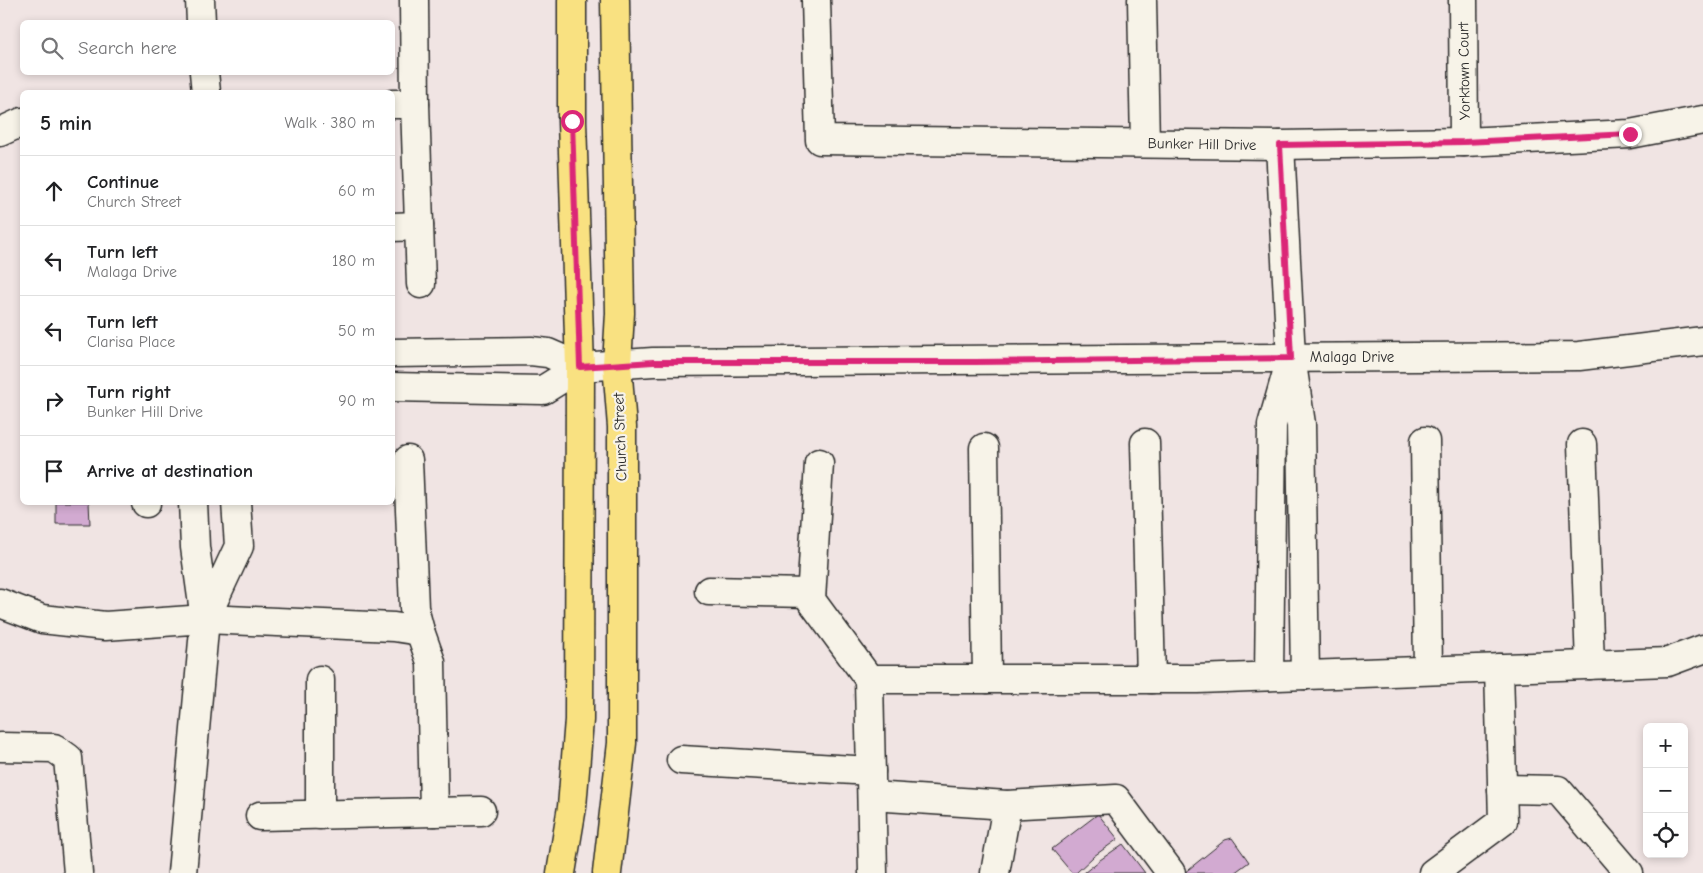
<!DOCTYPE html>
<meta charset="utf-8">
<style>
:root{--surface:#fff;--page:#f6f6f6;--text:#202124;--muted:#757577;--line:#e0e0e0}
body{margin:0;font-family:"Comic Neue",sans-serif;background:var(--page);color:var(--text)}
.controls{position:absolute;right:15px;bottom:15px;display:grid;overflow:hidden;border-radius:8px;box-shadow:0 2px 8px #0003}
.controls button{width:45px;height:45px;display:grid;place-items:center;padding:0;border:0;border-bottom:1px solid var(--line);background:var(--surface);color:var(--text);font:25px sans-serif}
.stop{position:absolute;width:15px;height:15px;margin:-11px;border:4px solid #db2777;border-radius:50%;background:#fff}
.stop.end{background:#db2777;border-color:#fff;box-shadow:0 1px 5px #0008}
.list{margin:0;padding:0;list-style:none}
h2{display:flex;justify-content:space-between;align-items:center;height:65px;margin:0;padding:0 20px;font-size:21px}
h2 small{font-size:16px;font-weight:400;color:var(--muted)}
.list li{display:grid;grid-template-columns:32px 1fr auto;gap:15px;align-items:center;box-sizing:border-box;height:70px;padding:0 20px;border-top:1px solid var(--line)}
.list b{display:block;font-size:19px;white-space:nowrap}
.list p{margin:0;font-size:16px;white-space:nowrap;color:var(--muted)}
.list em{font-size:16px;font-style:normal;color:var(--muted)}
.icon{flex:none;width:28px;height:28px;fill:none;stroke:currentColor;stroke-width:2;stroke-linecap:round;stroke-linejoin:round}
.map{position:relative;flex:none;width:1703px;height:873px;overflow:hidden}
.search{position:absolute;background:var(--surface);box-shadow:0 2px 8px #0003;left:20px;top:20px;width:375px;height:55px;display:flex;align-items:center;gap:12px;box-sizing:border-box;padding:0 18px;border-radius:8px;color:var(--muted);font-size:19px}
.panel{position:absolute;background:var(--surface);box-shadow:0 2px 8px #0003;left:20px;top:90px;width:375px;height:415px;border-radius:8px}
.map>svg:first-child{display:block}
</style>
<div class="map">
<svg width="1703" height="873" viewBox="0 0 1703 873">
<rect width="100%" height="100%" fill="#f0e4e3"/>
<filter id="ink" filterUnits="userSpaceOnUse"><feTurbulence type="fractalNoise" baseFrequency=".02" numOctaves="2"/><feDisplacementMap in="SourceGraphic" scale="10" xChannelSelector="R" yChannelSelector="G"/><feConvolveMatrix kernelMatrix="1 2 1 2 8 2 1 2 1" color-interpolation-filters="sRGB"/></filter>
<g filter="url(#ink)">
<g fill="#d2aad1" stroke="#2b2b2b">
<path d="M56,502h33l1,22h-34z"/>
<path d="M1098,814l20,25 -24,17 -18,17h-4l-20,-24z"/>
<path d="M1232,838l17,24 -15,11h-50l41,-33z"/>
<path d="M1123,844l22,29h-61l16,-13z"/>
</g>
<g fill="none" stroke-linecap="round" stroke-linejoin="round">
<g stroke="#2b2b2b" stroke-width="31">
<g id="minor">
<path d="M200,0l1,22"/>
<path d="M816,0l4,140 460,5 184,-3 166,-8 73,-14"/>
<path d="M1142,0l3,143"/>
<path d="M1463,0l1,142"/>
<path d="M204,72l2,20"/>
<path d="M392,104h23l-1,-104"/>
<path d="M415,104l6,180"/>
<path d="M0,132l22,-10"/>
<path d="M1280,145l11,212 10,67 4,251"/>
<path d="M392,227l27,-1"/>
<path d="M392,353l139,-2 17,2 32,14 73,-5 926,-6 124,-15"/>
<path d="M392,387l151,3 37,-23"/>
<path d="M1425,441l3,229"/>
<path d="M1145,443l6,236"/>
<path d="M1582,444l8,221"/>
<path d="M984,448l3,231"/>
<path d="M819,463l-8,137 58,79h329l470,-17 35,-13"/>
<path d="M193,502l2,45 10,72"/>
<path d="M146,503v-1"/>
<path d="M709,591l102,2"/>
<path d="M0,603l42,16 63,7 100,-7 -23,254"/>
<path d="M205,619l189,8 26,4 -6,-23 -6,-148"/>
<path d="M205,619l34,-73 -3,-44"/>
<path d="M1269,676l3,-251 16,-56"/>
<path d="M869,679l4,194"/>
<path d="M0,747l54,1 14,10 10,115"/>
<path d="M681,760l190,11"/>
<path d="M1502,789l56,1 71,83"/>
<path d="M872,796l135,9 109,-6 55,74"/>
<path d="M434,812l47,-1"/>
<path d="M320,815v-135"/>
<path d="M260,816l174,-4 -3,-150 -11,-31"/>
<path d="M995,873l12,-68"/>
<path d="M1433,873l70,-52 -4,-153"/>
</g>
</g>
<g stroke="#2b2b2b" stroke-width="31">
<g id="major">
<path d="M561,873l11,-66 7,-87 1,-353 -8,-246v-121"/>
<path d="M607,873l15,-130v-316l-5,-63 3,-51 -5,-313"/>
</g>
</g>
<use href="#minor" stroke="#f7f3e8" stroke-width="28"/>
<use href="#major" stroke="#f9e181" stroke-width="28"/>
</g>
</g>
<g fill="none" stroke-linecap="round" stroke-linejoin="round" filter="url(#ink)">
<path stroke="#db2777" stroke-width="6" d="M572,121l8,246 73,-5h322l316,-4 -11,-213 184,-3 166,-8"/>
</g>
<g text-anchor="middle" stroke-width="4.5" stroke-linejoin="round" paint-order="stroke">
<g font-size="15" fill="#2b2b2b" stroke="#f7f3e8">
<text transform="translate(1464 71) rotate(-91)" y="5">Yorktown Court</text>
<text transform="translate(1202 144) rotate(1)" y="5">Bunker Hill Drive</text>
<text x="1352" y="362">Malaga Drive</text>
<text transform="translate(620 437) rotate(-92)" y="5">Church Street</text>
</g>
</g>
</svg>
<div class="controls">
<button>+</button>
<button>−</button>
<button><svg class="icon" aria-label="locate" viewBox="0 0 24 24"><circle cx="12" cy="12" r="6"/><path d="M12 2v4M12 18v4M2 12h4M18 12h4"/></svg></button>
</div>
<div class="stop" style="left:572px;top:121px"></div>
<div class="stop end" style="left:1630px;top:134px"></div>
<div class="search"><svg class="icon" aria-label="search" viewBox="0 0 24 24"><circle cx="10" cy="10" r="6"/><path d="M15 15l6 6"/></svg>Search here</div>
<section class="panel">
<h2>5 min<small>Walk · 380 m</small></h2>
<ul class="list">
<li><svg class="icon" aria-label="ahead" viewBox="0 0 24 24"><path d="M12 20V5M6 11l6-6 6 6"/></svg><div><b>Continue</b><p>Church Street</p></div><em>60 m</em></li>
<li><svg class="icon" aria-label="left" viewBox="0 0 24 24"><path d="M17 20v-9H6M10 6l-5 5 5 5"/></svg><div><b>Turn left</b><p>Malaga Drive</p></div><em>180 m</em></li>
<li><svg class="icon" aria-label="left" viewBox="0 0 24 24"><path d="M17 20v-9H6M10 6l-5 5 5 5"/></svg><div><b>Turn left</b><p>Clarisa Place</p></div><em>50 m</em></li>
<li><svg class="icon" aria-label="right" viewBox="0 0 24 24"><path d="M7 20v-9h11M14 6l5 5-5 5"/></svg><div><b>Turn right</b><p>Bunker Hill Drive</p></div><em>90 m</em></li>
<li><svg class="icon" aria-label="arrive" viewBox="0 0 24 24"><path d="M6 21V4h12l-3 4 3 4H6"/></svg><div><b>Arrive at destination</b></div></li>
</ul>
</section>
</div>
